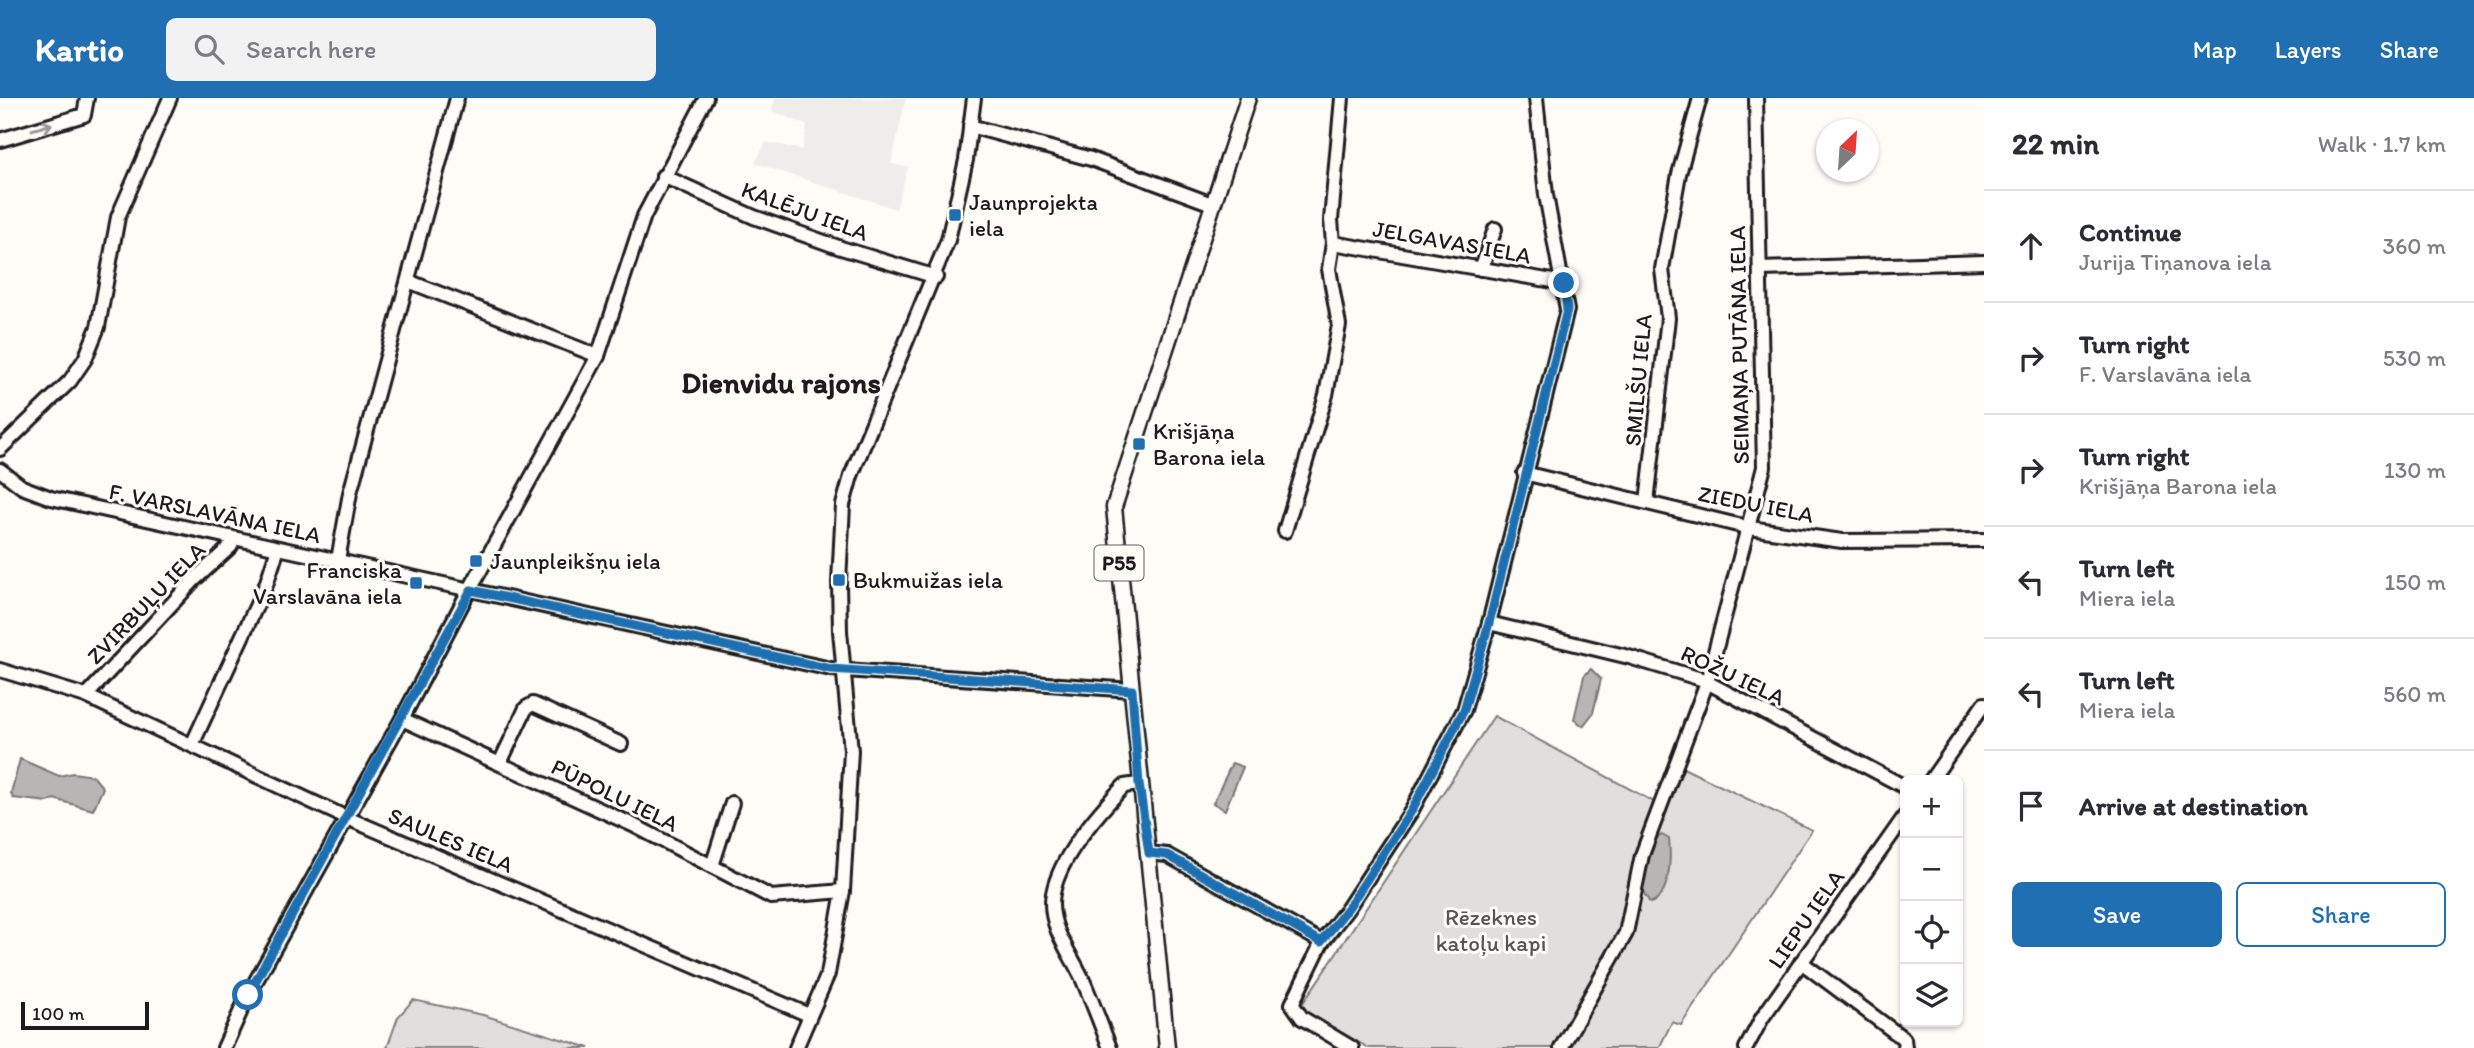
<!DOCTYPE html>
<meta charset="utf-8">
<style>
:root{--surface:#fff;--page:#f2f2f3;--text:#2b2b33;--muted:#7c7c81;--line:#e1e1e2;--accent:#1f6fb2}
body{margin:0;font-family:Itim,sans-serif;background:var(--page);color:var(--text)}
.controls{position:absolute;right:21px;bottom:21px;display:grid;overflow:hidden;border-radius:10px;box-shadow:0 2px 5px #0004}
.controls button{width:63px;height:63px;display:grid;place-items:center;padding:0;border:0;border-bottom:2px solid var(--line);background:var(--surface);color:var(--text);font:35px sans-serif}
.compass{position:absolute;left:1816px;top:21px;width:63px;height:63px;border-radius:50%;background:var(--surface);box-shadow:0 2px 5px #0004;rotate:25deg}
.scale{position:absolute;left:21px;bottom:18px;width:128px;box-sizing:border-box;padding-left:7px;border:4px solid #1c1c1c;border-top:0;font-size:19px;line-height:24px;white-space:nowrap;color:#1c1c1c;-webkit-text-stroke:5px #fdfcf7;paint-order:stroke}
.stop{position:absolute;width:21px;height:21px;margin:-16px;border:5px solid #1f6fb2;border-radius:50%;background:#fff}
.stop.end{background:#1f6fb2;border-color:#fff;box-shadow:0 2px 7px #0008}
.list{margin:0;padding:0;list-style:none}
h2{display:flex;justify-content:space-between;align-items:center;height:91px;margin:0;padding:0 28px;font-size:30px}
h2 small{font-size:23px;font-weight:400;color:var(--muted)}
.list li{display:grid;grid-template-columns:46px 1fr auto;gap:21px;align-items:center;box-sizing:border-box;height:112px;padding:0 28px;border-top:2px solid var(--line)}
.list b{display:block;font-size:26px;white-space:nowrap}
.list p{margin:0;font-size:23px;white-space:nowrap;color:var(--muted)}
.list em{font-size:23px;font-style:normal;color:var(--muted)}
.actions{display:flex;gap:14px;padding:21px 28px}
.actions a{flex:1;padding:16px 0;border:2px solid var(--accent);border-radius:10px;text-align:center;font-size:24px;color:var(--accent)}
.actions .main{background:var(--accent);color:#fff}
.icon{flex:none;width:38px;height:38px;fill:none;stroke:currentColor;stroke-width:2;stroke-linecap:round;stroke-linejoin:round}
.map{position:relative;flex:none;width:1984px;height:950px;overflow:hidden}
header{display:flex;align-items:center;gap:42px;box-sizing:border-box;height:98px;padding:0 35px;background:var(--accent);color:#fff}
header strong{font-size:33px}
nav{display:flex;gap:38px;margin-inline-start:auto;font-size:24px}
.search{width:490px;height:63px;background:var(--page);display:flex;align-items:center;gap:18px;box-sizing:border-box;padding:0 24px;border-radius:10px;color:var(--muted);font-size:26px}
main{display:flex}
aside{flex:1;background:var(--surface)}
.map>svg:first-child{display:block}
</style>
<header>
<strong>Kartio</strong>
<div class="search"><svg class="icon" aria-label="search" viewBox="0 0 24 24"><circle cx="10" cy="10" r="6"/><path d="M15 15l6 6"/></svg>Search here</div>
<nav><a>Map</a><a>Layers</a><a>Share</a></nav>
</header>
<main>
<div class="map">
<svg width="1984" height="950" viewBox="0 0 1984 950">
<rect width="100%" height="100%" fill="#fdfcf7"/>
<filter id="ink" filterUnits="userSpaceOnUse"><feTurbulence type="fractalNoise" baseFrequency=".0143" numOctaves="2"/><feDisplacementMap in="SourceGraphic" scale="14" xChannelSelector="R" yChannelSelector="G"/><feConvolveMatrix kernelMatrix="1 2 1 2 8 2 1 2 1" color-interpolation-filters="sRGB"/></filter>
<g filter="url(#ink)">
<path fill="#eeede9" d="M775,0h131l-15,66 17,3 -12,42 -141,-46 11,-21 36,8 5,-25 -35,-14z"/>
<g fill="#e0dfdb" stroke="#7e7e7c" stroke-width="2">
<path d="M1494,618l162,87 -27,110 -17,36 -57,99h-186l-70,-39z"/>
<path d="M1679,668l133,64 -131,195 -9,-3 -13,26h-93l65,-117 17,-80z"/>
<path d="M413,902l70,15 107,33h-203l11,-31z"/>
</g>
<g fill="#b7b6b2" stroke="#797876" stroke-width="2">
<path d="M1591,571l10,10 -8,34 -10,13 -9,-7 10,-43z"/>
<path d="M20,661l39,17 14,-3 20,3 10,12 -10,22 -39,-11 -6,3 -35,-4 -2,-5z"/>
<path d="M1232,665l11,4 -18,43 -12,-7z"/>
<path d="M1662,737l7,4c2,19 2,57 -19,64l-9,-15 12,-49z"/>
</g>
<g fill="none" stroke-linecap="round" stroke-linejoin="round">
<g stroke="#1c1c1c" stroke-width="18">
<g id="minor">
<path d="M1342,0l-11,122 2,23 231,40"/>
<path d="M970,28l121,33 121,45"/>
<path d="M0,42l84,-25 3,-17"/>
<path d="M663,78l91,41 87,31 95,29"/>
<path d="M1481,171l14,-40"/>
<path d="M1760,171l224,-7"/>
<path d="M408,183l190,75"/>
<path d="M0,351l70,-68 15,-22 13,-32 20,-110 52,-119"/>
<path d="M0,372l22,17 29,11 780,171 301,21"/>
<path d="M1524,375l226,55 92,13 142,-1"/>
<path d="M1647,404l21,-184 -6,-49 17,-95 21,-76"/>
<path d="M1285,433l41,-136 13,-70 -10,-56 4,-26"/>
<path d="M338,462l12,-67 107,-395"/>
<path d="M1489,525l140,34 72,22 204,108"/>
<path d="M0,572l86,26 261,122 462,197"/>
<path d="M86,598l109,-117 36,-33 3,-7"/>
<path d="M402,621l231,106 138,72 72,-6"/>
<path d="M192,647l74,-160 12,-37"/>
<path d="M500,665l26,-55 7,-4 88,40"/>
<path d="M1931,682l53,-76"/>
<path d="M1148,755l19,2 155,87 26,-34 64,-98 52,-100 25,-87 78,-313 -21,-115 -10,-97"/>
<path d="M712,768l20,-63"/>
<path d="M1322,844l-30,62 10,14 50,30"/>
<path d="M1801,864l103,77 1,9"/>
<path d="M224,950l24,-53 154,-276 62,-119 134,-244 46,-140 62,-118"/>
<path d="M796,950l32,-74 15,-83 8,-140 -11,-120 -1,-49 4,-77 8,-29 97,-236 18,-80 8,-62"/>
<path d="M1110,950c-9,-23 -18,-47 -28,-70 -11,-24 -30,-47 -30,-74 0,-39 46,-91 72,-118l15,-2"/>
<path d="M1561,950l65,-115 16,-78 65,-173 57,-215 -8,-369"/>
<path d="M1746,950l16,-30 143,-202"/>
</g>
</g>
<g stroke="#1c1c1c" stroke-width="19">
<path id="major" d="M1167,950l-53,-541 134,-409"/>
</g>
<use href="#minor" stroke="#fdfcf7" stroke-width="12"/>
<use href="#major" stroke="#fdfcf7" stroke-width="14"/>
</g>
<defs><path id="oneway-shaft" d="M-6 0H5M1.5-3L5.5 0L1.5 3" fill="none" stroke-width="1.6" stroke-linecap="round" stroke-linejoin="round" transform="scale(1.75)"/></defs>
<use stroke="#989794" href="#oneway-shaft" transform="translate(42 29) rotate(-16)"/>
</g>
<g fill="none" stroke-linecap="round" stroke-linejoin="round" filter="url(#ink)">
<path stroke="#1f6fb2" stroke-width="9" d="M248,897l223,-405 360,79 301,21 7,94 10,69 18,2 154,87 27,-34 64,-98 52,-100 25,-87 78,-313 -3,-27"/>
</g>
<g fill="#1f6fb2" stroke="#fdfcf7" stroke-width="2.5">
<rect x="948" y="110" width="14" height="14" rx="3.5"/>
<rect x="1132" y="339" width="14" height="14" rx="3.5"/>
<rect x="469" y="456" width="14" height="14" rx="3.5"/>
<rect x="832" y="475" width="14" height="14" rx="3.5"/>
<rect x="409" y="478" width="14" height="14" rx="3.5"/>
</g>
<g text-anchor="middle" stroke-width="6" stroke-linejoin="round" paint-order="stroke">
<rect fill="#fdfcf7" stroke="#605f5e" stroke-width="2" x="1094.5" y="447.5" width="49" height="35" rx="5"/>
<g font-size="21" font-weight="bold" fill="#1c1c1c">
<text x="1119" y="472">P55</text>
</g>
<g font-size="23" fill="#1c1c1c" stroke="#fdfcf7" text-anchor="start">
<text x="969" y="112">Jaunprojekta<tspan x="969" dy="26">iela</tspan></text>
<text x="1153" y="341">Krišjāņa<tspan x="1153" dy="26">Barona iela</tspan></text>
<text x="490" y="471">Jaunpleikšņu iela</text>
<text x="402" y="480" text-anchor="end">Franciska<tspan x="402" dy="26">Varslavāna iela</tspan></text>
<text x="853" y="490">Bukmuižas iela</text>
</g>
<g font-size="23" fill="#1c1c1c" stroke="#fdfcf7">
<text transform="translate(805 113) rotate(20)" y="8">KALĒJU IELA</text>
<text transform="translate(1452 144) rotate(10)" y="8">JELGAVAS IELA</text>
<text transform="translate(1739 247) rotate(-91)" y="8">SEIMAŅA PUTĀNA IELA</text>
<text transform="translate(1638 282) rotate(-85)" y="8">SMILŠU IELA</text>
<text transform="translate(1756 406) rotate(11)" y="8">ZIEDU IELA</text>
<text transform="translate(215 415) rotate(12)" y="8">F. VARSLAVĀNA IELA</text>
<text transform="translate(146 505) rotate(-46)" y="8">ZVIRBUĻU IELA</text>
<text transform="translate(1733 577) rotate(25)" y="8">ROŽU IELA</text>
<text transform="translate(615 697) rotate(26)" y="8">PŪPOLU IELA</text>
<text transform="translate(451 742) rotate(23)" y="8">SAULES IELA</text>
<text transform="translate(1806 821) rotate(-55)" y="8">LIEPU IELA</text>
</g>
<g font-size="23" fill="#575655" stroke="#fdfcf7">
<text x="1491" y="827">Rēzeknes<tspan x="1491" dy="26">katoļu kapi</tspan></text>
</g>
<g font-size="30" font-weight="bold" fill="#1c1c1c" stroke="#fdfcf7">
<text x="781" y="295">Dienvidu rajons</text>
</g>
</g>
</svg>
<div class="controls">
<button>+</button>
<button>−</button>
<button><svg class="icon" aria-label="locate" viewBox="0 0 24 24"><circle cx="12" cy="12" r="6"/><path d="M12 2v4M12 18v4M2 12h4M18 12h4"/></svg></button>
<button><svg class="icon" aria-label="layers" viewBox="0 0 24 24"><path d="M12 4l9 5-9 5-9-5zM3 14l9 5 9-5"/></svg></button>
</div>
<svg class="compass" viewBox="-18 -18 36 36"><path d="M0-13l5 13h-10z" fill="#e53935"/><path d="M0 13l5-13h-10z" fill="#7c7c81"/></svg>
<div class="scale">100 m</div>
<div class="stop" style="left:248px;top:897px"></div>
<div class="stop end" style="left:1564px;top:185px"></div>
</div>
<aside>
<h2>22 min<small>Walk · 1.7 km</small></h2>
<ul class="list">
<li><svg class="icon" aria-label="ahead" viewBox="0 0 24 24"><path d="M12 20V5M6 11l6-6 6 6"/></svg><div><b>Continue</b><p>Jurija Tiņanova iela</p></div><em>360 m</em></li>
<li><svg class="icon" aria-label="right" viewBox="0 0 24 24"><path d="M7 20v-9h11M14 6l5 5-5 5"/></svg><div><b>Turn right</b><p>F. Varslavāna iela</p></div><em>530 m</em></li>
<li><svg class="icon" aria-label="right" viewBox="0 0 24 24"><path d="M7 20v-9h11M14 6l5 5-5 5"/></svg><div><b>Turn right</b><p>Krišjāņa Barona iela</p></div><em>130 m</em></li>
<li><svg class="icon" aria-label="left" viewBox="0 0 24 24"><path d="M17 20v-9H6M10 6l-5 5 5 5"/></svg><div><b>Turn left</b><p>Miera iela</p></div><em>150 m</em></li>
<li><svg class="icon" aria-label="left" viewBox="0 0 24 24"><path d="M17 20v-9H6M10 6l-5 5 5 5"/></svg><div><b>Turn left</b><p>Miera iela</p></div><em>560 m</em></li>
<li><svg class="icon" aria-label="arrive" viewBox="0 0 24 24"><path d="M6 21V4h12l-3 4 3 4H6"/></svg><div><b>Arrive at destination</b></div></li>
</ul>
<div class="actions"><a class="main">Save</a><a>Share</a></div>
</aside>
</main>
